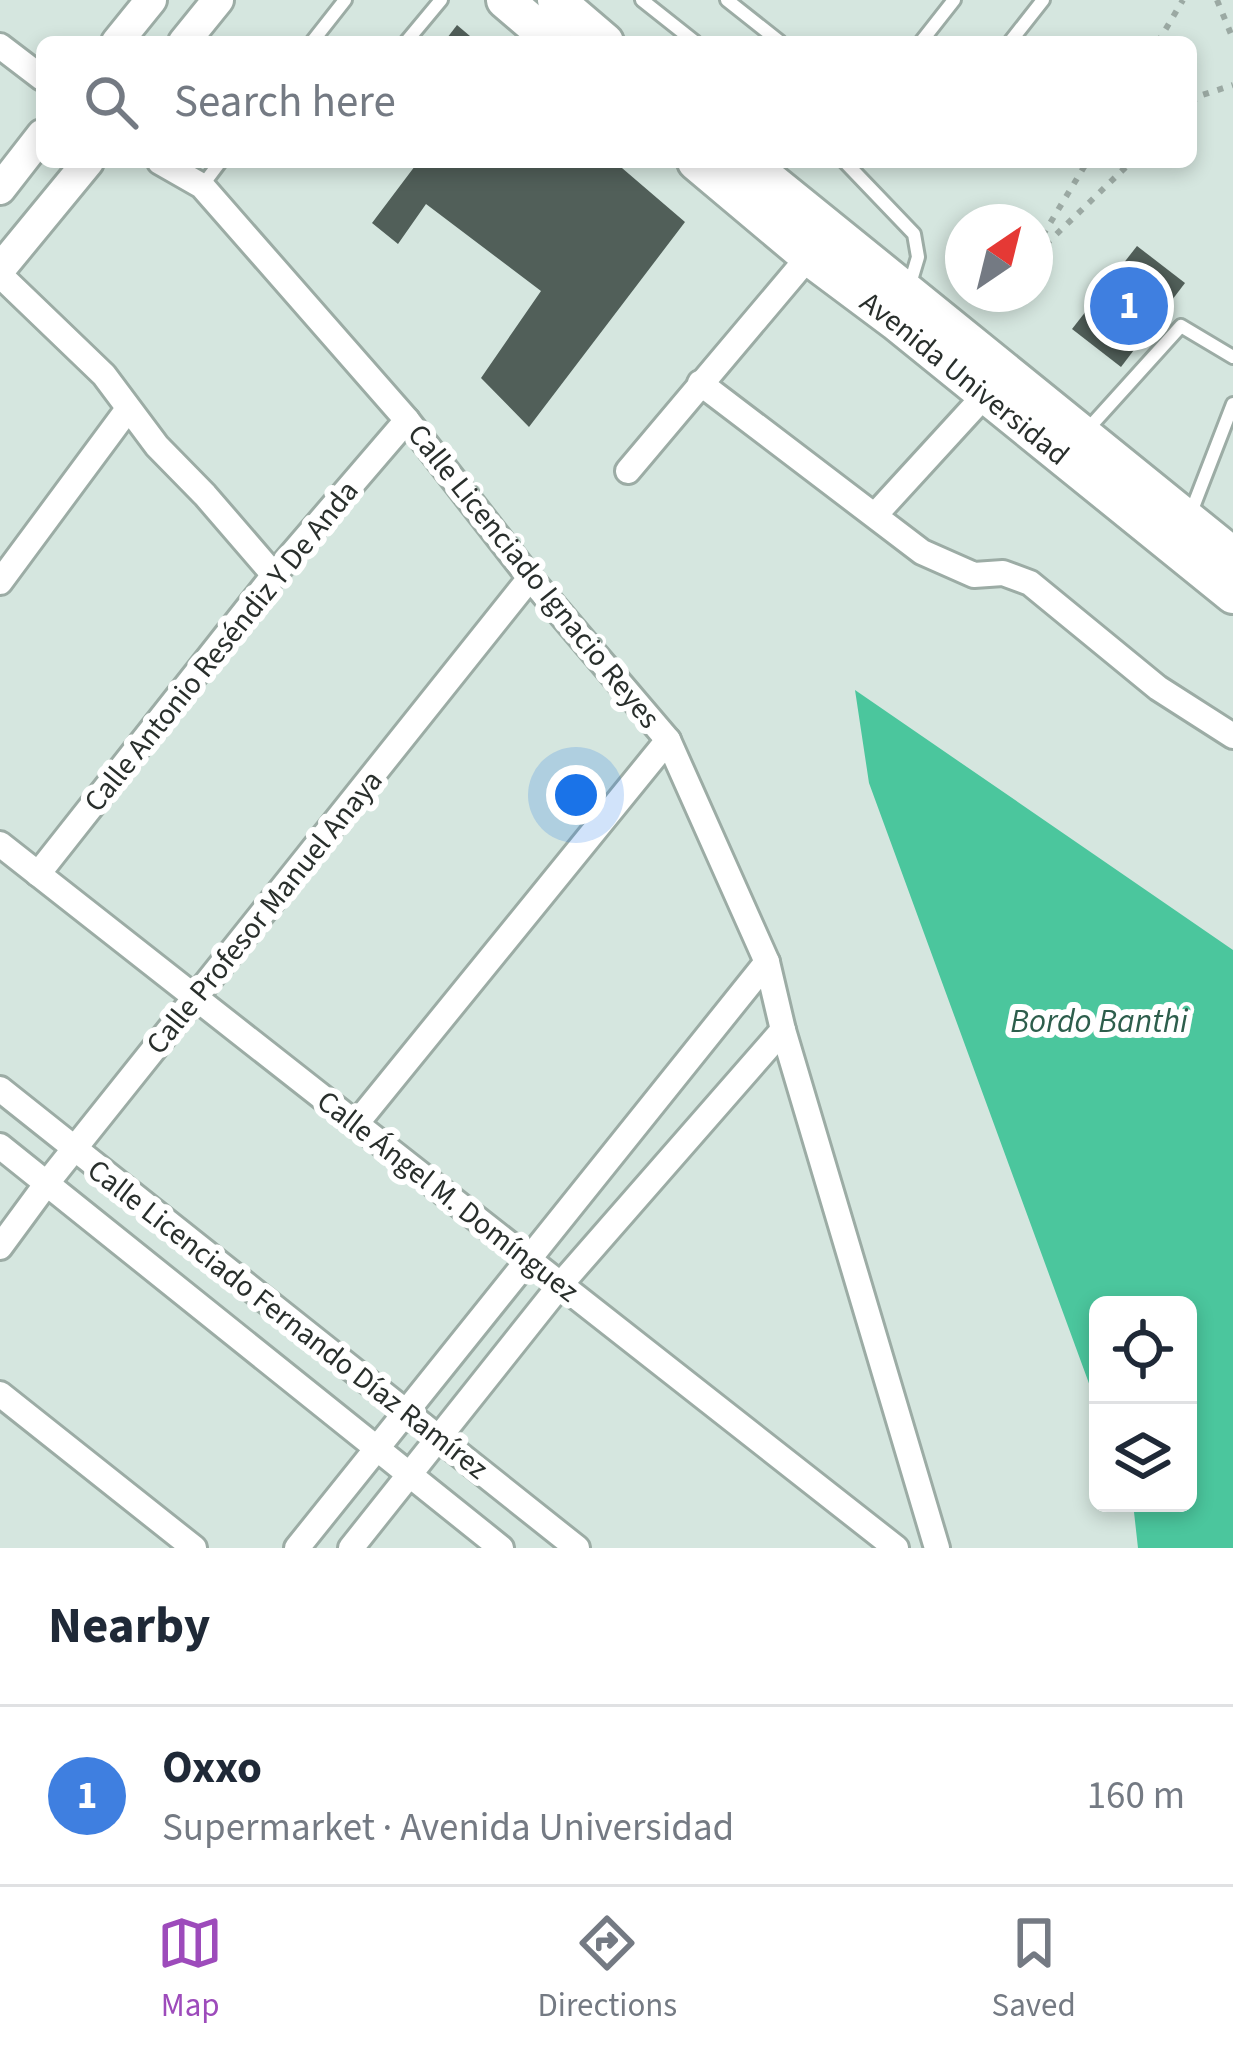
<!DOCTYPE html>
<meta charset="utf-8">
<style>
:root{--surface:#fff;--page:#f6f6f7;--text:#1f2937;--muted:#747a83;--line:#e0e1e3;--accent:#9d4bbb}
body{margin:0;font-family:"Source Sans 3",sans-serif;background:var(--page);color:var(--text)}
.controls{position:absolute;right:36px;bottom:36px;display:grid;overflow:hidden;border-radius:18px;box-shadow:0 6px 18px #0003}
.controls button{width:108px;height:108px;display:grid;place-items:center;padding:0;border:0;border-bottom:3px solid var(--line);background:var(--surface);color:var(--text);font:60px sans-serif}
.compass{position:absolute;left:945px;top:204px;width:108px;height:108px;border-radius:50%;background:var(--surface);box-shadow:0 6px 18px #0003;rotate:35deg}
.you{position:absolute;left:576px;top:795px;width:42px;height:42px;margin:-30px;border:9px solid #fff;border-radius:50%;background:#1a73e8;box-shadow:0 0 0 18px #1a73e833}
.badge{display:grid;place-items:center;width:78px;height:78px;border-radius:50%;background:var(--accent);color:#fff;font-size:39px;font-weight:700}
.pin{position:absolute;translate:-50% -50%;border:6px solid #fff;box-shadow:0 3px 12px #0006}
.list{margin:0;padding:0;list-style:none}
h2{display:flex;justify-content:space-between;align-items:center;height:156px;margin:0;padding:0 48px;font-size:51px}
h2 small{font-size:39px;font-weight:400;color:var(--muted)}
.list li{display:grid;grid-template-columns:78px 1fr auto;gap:36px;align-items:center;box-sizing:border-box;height:180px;padding:0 48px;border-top:3px solid var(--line)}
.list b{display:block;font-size:45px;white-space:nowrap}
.list p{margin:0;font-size:39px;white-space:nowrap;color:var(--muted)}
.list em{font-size:39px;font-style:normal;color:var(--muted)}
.icon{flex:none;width:66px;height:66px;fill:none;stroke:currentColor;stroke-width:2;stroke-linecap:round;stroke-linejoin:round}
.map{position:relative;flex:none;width:1233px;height:1548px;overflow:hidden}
.search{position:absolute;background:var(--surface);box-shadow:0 6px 18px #0003;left:36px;right:36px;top:36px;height:132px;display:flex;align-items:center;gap:30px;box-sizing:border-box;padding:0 42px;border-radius:18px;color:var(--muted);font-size:45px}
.sheet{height:336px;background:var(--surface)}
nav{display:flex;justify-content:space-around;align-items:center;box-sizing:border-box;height:168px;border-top:3px solid var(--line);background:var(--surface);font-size:33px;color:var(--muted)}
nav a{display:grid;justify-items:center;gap:6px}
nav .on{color:var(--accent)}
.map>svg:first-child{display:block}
</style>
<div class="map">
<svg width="1233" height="1548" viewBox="0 0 1233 1548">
<rect width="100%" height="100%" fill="#d5e6df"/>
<path fill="#4bc69d" d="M855,690l378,260v598h-95l-5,-45h55v-198h-90v103l-229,-625z"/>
<g fill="#515f59">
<path d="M457,25l20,17h-33z"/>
<path d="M418,162h197l70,60 -156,205 -48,-49 60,-87 -115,-87 -28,40 -26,-21z"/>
<path d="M1137,246l48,37 -64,84 -49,-38z"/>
</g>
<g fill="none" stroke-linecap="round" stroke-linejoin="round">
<g stroke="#9caca5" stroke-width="18">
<g id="service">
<path d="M642,0l53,42"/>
<path d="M727,0l53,42"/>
<path d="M312,42l33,-42"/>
<path d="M406,42l35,-42"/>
<path d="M921,42l33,-42"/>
<path d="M1010,42l33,-42"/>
<path d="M845,162l69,72 4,23 -9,30"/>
<path d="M202,186l18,-24"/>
<path d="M1087,430l94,-104 52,31"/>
<path d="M1190,515l43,-111"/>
</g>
</g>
<g stroke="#9caca5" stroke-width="30">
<g id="minor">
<path d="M0,46l42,32"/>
<path d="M160,162l42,24 205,234 123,158 138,162 99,222 16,68 154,518"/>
<path d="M0,275l104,100 53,71 48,49 69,80"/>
<path d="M700,383l222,169 52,23 29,-2 27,10 128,105 75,48"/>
<path d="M628,471l188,-223"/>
<path d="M876,514l109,-119"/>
<path d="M0,582l128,-173"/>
<path d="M0,844l896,704"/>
<path d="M38,874l236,-299 133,-155"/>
<path d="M0,1089l577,459"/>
<path d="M356,1124l312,-384"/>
<path d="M0,1146l501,402"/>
<path d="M0,1247l47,-64 483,-605"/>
<path d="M0,1394l194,154"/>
<path d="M297,1548l470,-586"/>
<path d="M351,1548l210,-264 222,-254"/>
</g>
</g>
<g stroke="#9caca5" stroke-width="36">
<g id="tertiary">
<path d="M117,42l34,-42"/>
<path d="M184,42l34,-42"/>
<path d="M0,189l42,-54"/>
<path d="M0,269l88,-107"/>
</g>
</g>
<g stroke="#9caca5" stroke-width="42">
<g id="secondary">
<path d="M505,0l49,42"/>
<path d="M556,0l49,42"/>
<path id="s1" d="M696,162l113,95 87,65 337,273"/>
<path d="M747,162l486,394"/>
</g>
</g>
<g stroke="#9ba9a3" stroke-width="6" stroke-dasharray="6 9" stroke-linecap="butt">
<path d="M1217,0l16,39"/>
<path d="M1158,42l25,-42"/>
<path d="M1191,103l8,-7 34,-11"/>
<path d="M1035,248l52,-86"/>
<path d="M1035,255l96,-93"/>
</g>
<use href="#service" stroke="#fff" stroke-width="12"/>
<use href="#minor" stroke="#fff" stroke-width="24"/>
<use href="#tertiary" stroke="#fff" stroke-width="30"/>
<use href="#secondary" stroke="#fff" stroke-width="36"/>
</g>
<g text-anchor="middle" stroke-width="12" stroke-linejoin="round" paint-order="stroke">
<g font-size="30" fill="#292f2c" stroke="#fff">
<text dy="10" stroke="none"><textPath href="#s1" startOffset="345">Avenida Universidad</textPath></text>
<text transform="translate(534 576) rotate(51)" y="10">Calle Licenciado Ignacio Reyes</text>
<text transform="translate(221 646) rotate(-51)" y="10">Calle Antonio Reséndiz Y De Anda</text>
<text transform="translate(264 912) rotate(-51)" y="10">Calle Profesor Manuel Anaya</text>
<text transform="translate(448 1196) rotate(38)" y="10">Calle Ángel M. Domínguez</text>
<text transform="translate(288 1319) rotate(38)" y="10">Calle Licenciado Fernando Díaz Ramírez</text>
</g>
<g font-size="33" font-style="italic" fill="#2d5e4c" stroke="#fff">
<text x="1099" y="1032">Bordo Banthi</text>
</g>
</g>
</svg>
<div class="controls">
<button><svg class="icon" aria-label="locate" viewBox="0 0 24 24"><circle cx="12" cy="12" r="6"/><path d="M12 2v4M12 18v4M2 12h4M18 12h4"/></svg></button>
<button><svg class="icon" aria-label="layers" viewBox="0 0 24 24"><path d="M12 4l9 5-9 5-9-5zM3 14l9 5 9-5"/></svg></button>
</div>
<svg class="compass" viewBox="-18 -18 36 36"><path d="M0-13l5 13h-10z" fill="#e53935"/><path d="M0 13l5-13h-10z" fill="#747a83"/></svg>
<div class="you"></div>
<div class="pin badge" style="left:1129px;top:306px;background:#3f7fe0">1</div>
<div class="search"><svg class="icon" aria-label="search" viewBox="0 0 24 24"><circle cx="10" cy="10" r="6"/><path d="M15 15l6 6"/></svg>Search here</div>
</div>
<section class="sheet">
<h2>Nearby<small></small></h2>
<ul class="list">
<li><span class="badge" style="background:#3f7fe0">1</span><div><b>Oxxo</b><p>Supermarket · Avenida Universidad</p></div><em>160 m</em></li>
</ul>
</section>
<nav>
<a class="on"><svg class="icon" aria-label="map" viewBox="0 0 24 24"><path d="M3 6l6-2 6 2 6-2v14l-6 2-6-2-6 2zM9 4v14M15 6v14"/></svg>Map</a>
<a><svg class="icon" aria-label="directions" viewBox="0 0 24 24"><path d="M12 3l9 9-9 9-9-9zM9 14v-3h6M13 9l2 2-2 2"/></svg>Directions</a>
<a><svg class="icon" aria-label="saved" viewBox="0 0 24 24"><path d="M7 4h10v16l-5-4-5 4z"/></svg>Saved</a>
</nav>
